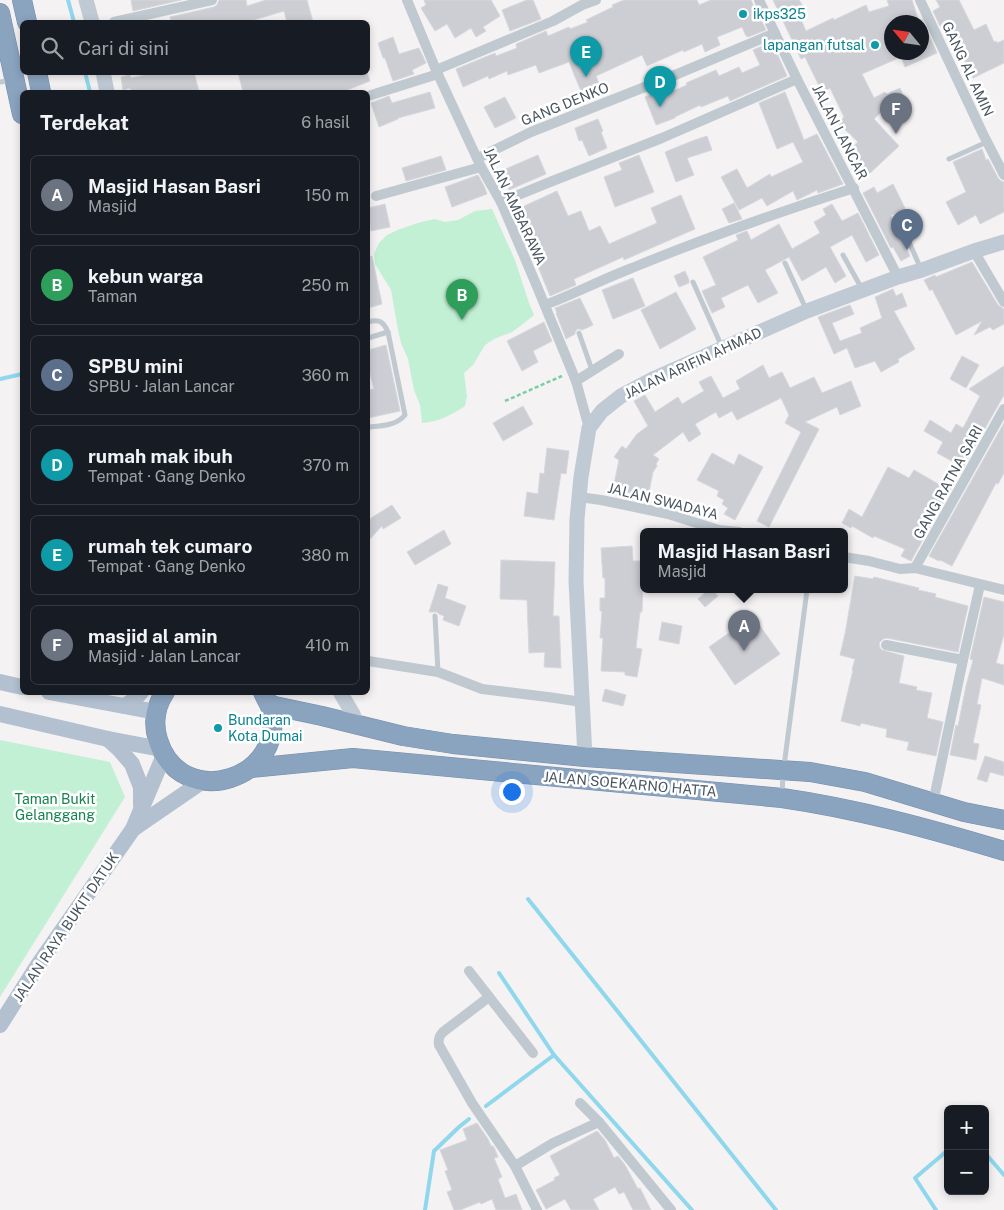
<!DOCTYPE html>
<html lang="id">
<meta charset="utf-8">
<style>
:root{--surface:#171b24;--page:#242831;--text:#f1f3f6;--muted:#9ea1a6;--line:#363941;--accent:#b45309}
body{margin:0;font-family:"Public Sans",sans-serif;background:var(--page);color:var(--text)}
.controls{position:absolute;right:15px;bottom:15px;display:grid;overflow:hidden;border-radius:8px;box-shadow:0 2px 8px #0003}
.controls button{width:45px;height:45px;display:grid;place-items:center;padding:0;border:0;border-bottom:1px solid var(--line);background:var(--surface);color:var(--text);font:25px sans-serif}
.compass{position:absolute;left:884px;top:15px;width:45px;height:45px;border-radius:50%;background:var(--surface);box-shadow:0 2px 8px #0003;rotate:299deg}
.you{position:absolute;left:511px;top:791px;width:18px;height:18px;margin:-12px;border:4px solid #fff;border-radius:50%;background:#1a73e8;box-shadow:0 0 0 8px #1a73e833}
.badge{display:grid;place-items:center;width:32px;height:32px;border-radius:50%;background:var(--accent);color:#fff;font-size:16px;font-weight:700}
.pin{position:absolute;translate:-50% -41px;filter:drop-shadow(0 1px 2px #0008)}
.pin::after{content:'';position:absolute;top:26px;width:18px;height:15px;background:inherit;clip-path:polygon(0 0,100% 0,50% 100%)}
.popup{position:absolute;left:640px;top:528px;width:208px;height:65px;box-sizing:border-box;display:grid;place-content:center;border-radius:8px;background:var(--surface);filter:drop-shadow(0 1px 4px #0005);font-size:16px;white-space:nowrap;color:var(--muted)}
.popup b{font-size:19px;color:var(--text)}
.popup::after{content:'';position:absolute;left:50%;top:100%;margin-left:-10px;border:10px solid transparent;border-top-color:var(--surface)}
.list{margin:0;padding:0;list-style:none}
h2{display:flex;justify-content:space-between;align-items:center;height:65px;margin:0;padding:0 20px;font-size:21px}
h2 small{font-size:16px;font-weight:400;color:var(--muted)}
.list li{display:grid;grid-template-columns:32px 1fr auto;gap:15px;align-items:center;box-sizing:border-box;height:80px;margin:0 10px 10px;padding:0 10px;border:1px solid var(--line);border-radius:8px}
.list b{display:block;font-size:19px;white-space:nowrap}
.list p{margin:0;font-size:16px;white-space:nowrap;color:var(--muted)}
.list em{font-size:16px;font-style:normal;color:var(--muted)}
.icon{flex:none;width:28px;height:28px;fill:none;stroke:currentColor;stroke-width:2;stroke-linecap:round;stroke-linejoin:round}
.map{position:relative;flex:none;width:1004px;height:1210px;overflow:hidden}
.search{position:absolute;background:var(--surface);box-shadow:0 2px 8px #0003;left:20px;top:20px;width:350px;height:55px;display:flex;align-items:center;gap:12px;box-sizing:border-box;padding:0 18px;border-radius:8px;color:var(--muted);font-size:19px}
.panel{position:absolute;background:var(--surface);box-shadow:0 2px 8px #0003;left:20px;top:90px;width:350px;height:605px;border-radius:8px}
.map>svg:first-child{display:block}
</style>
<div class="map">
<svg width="1004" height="1210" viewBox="0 0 1004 1210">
<rect width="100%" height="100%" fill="#f4f2f2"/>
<g fill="#c2f0d4">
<path d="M492,209l23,51 14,43 5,12 -11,9 -11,8 -18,7 -9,6 -12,20 -9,8 3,23 -2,10c-13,9 -27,16 -43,17l-2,-18 -6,-15 -6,-31 -7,-16 -3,-13 -7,-40 -16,-26 -1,-10 5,-11 8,-8 13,-6 21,-7 14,-3 10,3 13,-2 17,-9z"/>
<path d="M0,740l110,22 15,35 -125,200z"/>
</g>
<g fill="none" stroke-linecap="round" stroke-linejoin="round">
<g stroke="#8fd7ec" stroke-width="4">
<path d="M68,0l6,22"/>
<path d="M85,72l5,20"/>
<path d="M0,379l22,-5"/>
<path d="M528,899l248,311"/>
<path d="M499,973l55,82 138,155"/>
<path d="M486,1106l68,-51"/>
<path d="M985,1153l19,22"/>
<path d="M425,1210l9,-59 25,-24 10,-8"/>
<path d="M936,1210l-21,-32 33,-28"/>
</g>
</g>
<g fill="#ccced4" stroke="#d6d8dd">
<path d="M131,0h50l-48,11z"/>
<path d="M219,0h27l1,6 19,-6h41l6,22h-26l-3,-11 -37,11h-76l-1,-5 44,-10 3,-2z"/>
<path d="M424,0h67l9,16 -17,11 3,4 -10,6 -5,-9 -16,10 -8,-14 -12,7 -14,-23 5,-3z"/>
<path d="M527,0h6l8,19 -31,12 -8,-21z"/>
<path d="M624,0h73l2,5 12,-5h40l5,11h1l9,19 -18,7 -1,-1h-1l-4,-9 -25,10 3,8 -15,7 -3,-8 -18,8 -1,-2 -36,16 -5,-11 -46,21 7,17 -18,8 -16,-39 -30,11 -3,-8 -28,10 -1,-4 -18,8 -1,-3 -25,11 -7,-18 39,-16 1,3 21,-8 -1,-4 30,-13 2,5 21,-9 1,2 18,-7 -2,-2 27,-13 -1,-2z"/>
<path d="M773,0h26l4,6 -6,4 9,21 27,-13 1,2 32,-15 3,7 20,-6 -2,-6h25l7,22h-27v30h30v-33l15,34 -32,14 -4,-10 -39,17 12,24 11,-6 2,2 13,-6 6,14 -11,5 -1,-2 -12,6 -8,8 25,27 -30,28 -21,-23 10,-9 -20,-19 6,-6 -14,-29 -8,4 -17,-35 -4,2z"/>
<path d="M936,0h23l15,30 12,-6 8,18 2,-1 1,2 7,-3v23l-31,15 -10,-21 2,-1 -16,-34 -9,4 -7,-15 7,-4z"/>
<path d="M393,37l6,17 20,-6 7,15 -14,7 2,4 -21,7 -8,-23h-2l-5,-15z"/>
<path d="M772,42l15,34 -57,25 -2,-5 -27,11 -1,-2 -25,12v1l-19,7 -11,-28 20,-8 1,5 21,-9 -1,-2 30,-13 3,6 20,-9 3,6 18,-8 -7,-15z"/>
<path d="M159,72h35l5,20h-68l-1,-4 -7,2 -2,-13 9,-2 1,3z"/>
<path d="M238,72h129l3,9 -28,11h-99z"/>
<path d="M430,92l5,16 -37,10v1l-19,8 -8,-24 18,-7 3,7z"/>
<path d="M785,92l19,48 13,-6 26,50 -25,9 -1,-3 -20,10 -4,-9 -26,15 -5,-8 -23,12 -18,-33 16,-8 10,19 23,-14 1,3 32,-15 -10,-20 -16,7 -18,-46z"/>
<path d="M505,97l11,21 -21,10 -11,-21z"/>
<path d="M598,119l5,12 -2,1 6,16 -18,8 -7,-16 -3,1 -4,-13z"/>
<path d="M707,136l5,14 -25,8 7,17 -18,7 -11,-30 27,-11z"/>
<path d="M982,149l4,11 2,-1 10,19 3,3 3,1v30l-24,12 -4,-9 -18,10 -12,-23 20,-10 -13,-30z"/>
<path d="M538,155l8,19 -37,16 -8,-19z"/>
<path d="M639,155l15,37 -39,15 -11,-30 18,-7 -3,-7z"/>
<path d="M441,156l5,14 -40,11 -4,-13z"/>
<path d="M478,175l6,11 3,8 -35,13 -7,-20z"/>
<path d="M893,184l12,24 -14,7 19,41 -9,5 -8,-14 -2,1 -28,-55 11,-6 3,6z"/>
<path d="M557,191l11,25 13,-5 8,20 11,-5 9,18 48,-21 -6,-15 30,-13 14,34 -71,31 -1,-3 -49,22 2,6 -26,11 -20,-49 6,-2 -16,-37z"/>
<path d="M734,203l8,16 -13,4 -7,-14z"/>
<path d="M385,204l5,23 -19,4 -3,-16v-7z"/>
<path d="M832,204l10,17 16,-8 21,42 -13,7 -14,-27 -22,12 16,29 -11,7 -9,-16 -24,14 -13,-24 -24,13 13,23 -20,10 -10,-18 -27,13 4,9 -13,6 -10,-22 14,-6 -13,-28 35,-17 -2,-5 11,-4 4,9 28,-16 13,25 28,-16 -6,-11 12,-7 -3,-6z"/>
<path d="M372,256l10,48 -14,4v-51z"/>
<path d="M972,262l26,43 6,4v15l-11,6 -3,-3 -16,8 8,-14 -26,14 -24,-46 -2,2 -6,-11 11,-5 1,2z"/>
<path d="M685,271l4,9v3l-10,4 -5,-11z"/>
<path d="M633,278l12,28 -32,13 -11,-29z"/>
<path d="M893,289l3,7 6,-3 5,13 -13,5 21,38 -17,10 1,3 -18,10 -6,-11 -20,7 -8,-20 -13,6 -16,-37 32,-12 4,9 -22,9 8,18 22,-8 -2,-5 22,-10 -7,-21z"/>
<path d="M676,292l20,37 -36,20 -19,-39z"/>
<path d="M580,298l13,27 -11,5 -2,-1h-3l-2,3v2l-9,5 -10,-26h1l-2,-5z"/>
<path d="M544,322l8,19 -19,10 5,11 -16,9 -15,-30z"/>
<path d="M386,345l14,66 -32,7v-28l6,-1 -6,-23v-16z"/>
<path d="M962,356l17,9 -13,23 -16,-9z"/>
<path d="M763,365l6,13 13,-6 8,16 24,-11 8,16 29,-12 10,25 -21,9 -3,-8 -32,15 14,7 -50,98 -12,-6 44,-89 -16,-9 4,-8 -8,-17 -44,22 -5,-9 -13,7 -3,-6 -21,12 6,10 -12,8 -6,-10 -30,23 6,4 -3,5 1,2 -4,6 -5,25 -35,-8 6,-29 -5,-3 8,-11 4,3 11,-15 11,-8 -14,-25 11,-6 10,17 23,-15 4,7 22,-13 -5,-9 12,-6 12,22 17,-9 -4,-8z"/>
<path d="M1004,366v29l-41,72 -26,-14 6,-11 -19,-11 6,-11 21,13 5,-9 7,4 17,-32 -11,-7z"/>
<path d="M523,406l10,18 -30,17 -10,-18z"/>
<path d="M1004,423v50l-6,11 -2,-1 -44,83 -12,-6 -1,1 -10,-5z"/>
<path d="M547,448l22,3 -3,23 -5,-1 -7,47 -30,-4 3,-24 11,2 2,-21 4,1z"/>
<path d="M712,453l22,12 5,-11 24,13 -28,53 -11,-6 4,-6 -6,-4 2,-4 -7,-4 2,-5 -22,-11z"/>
<path d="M888,467l21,11 5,-8 26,15 1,-4 11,6 -41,74 -10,-5 4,-7 -31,-13 -1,2 -21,-12 -1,2 -9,-5 7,-14 13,8z"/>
<path d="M392,505l9,13 -18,11 -1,-3 -14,15v-19l3,-4z"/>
<path d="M444,530l7,14 -36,21 -8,-13z"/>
<path d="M632,546l1,15h11l-2,51h-2l-4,36 6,1 -5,28 -12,-2v-3l-24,-1 2,-33h-3l2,-27h-2v-13h5v-20h-2l-2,-30z"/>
<path d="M501,560l54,2 -2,54h6l2,52 -17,-1 1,-15 -16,1 -2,-53 -27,-1z"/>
<path d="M855,576l18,3 1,-2 45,11 -1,2 18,4 -1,3 33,9 -10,46 -71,-14 -4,1 -4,4 1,5 2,2 22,6 -5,27 18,4 -1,3 16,3 -5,25 16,4 -7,34 -29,-6 2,-8 -23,-5 1,-8 -26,-6 -1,3 -19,-5 12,-51h-1l3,-11 -15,-4 5,-21z"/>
<path d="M438,584l10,3 -3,11 21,8 -7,20 -16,-6 1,-4 -5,-2 -2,-2h-8z"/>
<path d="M708,590h5l5,6 -13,11 -7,-8z"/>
<path d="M984,597l20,5v32l-8,29 8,2v20l-22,-7 -5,26 4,1 -8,38 6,1 -3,16 -26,-5 6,-30 2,1 8,-40 7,-26 -3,-1z"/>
<path d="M753,616l27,38 -45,31 -26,-38z"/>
<path d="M662,622l20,4 -3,18 -20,-4z"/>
<path d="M605,689l21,6 -3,11 -21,-5z"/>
<path d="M985,756l19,6v14l-14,-4 -3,10 -10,-3z"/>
<path d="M477,1123l11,16 3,7h2l1,1 4,10 -4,1 8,19 -4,2 7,19 11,-4 6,16h-26l-4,-11 -11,5 -1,-2 -20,8h-6l-7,-18 5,-2 -7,-19 3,-1 -8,-20 27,-10 -4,-11z"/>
<path d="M597,1131l8,9 9,18 4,-2 7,9 13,24 2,-1 11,22h-18l-9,-18 -5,2 -4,-7 -22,12 6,11h-28l-6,-11 -19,10 -10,-19 19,-10 -1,-2 6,-3 -10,-19z"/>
</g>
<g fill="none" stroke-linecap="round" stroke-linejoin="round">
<g stroke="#758eab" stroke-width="20">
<g id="highway">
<path d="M22,0l5,22"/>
<path d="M0,13l22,101"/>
<path d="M37,72l4,20"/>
<path d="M165,692c-10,15 -12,32 -7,48 23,74 132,39 112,-34 -2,-4 -5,-9 -7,-14"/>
<path d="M270,705l52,11 81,20 50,8 132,13 225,15 55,10 99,30 40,8"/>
<path d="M251,768l102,-10 429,40c76,11 149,31 222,53"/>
</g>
</g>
<path stroke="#7acea6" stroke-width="2.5" stroke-dasharray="4 2.5" stroke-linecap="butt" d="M505,401l57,-25"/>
<g stroke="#c0c9d0" stroke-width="5">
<path d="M0,82l12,-2"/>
<path d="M949,159l38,-17"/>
<path d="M901,224l20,45"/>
<path d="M843,255l19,34"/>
<path d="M785,263l21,46"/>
<path d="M693,282l29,65"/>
<path d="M368,322c11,-3 15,-1 20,10l17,83c-9,11 -25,11 -37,12"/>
<path d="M579,333l13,37"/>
<path d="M368,338l20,-6"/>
<path d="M435,616l3,56"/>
<path d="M784,766l23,-176"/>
<path d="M782,795l1,-21"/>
</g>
<g stroke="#c0c9d0" stroke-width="10">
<path d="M407,0l29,70 45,97 20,35 35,82 40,97 13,47"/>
<path d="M759,0l38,79 101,198"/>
<path d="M920,0l63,134 21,41"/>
<path d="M114,22l98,-22"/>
<path d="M436,70l117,-49 29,-16 14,-5"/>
<path d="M368,96l70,-22"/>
<path d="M478,158l53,-26 144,-57 100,-42"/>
<path d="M376,196l105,-29"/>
<path d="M501,202l49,-20 112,-44 135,-59"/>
<path d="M974,251l30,51"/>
<path d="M545,305c29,-11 58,-26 87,-37 73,-30 147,-56 222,-80"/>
<path d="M576,381l43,-27"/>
<path d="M579,497l22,3 67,14 51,16 20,2"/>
<path d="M844,557l25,4 31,8 15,-1 89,22"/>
<path d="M915,568l89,-159"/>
<path d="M886,645l77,15"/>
<path d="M368,661l70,11 44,17 66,8 34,5"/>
<path d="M933,803l30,-143 17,-75"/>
<path d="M469,971l64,82"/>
<path d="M489,997l-46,35c-4,4 -5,7 -4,13l33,58 43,63 22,44"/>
<path d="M580,1103l19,19"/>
<path d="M515,1166l38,-23 46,-21 72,88"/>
</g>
<g stroke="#c0cad5" stroke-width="15">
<path d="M86,0l6,22"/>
<path d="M103,72l4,20"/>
<path d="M340,692l13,22 4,11"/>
<path d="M585,757l-9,-176 1,-62 4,-42 8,-49 13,-17 19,-15 34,-18 68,-30 84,-37 91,-34 24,-7 52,-19 30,-9"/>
</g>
<g stroke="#b2c0d0" stroke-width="16">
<path d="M0,682l22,5"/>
<path d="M49,692l107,20"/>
<path d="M125,706l9,-6 7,-8"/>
<path d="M0,714l108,25 53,10"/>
<path d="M108,739l11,10 13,15 9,23v18"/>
<path d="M133,829l70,-48"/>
<path d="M0,1025l38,-60 95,-136 31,-74"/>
</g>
<use href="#highway" stroke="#8aa3bf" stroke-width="19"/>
</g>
<g fill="#0f9aa8" stroke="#fff" stroke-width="2">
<circle cx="743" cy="14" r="5"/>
<circle cx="875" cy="45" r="5"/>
<circle cx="218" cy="728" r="5"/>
</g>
<g text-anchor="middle" stroke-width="5" stroke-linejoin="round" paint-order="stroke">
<g font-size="14" fill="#0d838f" stroke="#fff" text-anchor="start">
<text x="753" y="19">ikps325</text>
<text x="865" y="50" text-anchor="end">lapangan futsal</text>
<text x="228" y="725">Bundaran<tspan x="228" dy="16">Kota Dumai</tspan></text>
</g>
<g font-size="14" fill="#49555f" stroke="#fff">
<text transform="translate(968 69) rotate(65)" y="5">GANG AL AMIN</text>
<text transform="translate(565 104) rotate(-22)" y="5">GANG DENKO</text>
<text transform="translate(840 132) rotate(63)" y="5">JALAN LANCAR</text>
<text transform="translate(515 206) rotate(65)" y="5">JALAN AMBARAWA</text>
<text transform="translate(693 363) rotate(-25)" y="5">JALAN ARIFIN AHMAD</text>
<text transform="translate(948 482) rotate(-61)" y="5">GANG RATNA SARI</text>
<text transform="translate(663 501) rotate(14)" y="5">JALAN SWADAYA</text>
<text transform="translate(630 784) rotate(5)" y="5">JALAN SOEKARNO HATTA</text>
<text transform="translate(66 927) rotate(-56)" y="5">JALAN RAYA BUKIT DATUK</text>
</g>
<g font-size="14" fill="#18824f" stroke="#fff">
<text x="55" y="804">Taman Bukit<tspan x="55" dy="16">Gelanggang</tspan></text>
</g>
</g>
</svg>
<div class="controls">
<button>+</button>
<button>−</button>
</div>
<svg class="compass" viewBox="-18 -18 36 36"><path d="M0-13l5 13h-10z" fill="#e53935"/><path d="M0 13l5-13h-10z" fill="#9ea1a6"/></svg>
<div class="you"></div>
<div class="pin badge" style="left:744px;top:651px;background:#6b7280">A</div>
<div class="popup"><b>Masjid Hasan Basri</b>Masjid</div>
<div class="pin badge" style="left:462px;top:320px;background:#2e9e5b">B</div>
<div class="pin badge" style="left:907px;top:250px;background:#5c6f8a">C</div>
<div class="pin badge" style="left:660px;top:107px;background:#0f9aa8">D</div>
<div class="pin badge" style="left:586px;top:77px;background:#0f9aa8">E</div>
<div class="pin badge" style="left:896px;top:134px;background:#6b7280">F</div>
<div class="search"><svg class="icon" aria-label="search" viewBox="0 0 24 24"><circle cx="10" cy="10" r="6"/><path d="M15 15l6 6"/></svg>Cari di sini</div>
<section class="panel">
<h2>Terdekat<small>6 hasil</small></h2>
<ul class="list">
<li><span class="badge" style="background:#6b7280">A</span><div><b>Masjid Hasan Basri</b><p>Masjid</p></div><em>150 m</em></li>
<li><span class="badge" style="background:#2e9e5b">B</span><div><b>kebun warga</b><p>Taman</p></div><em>250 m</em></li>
<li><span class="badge" style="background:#5c6f8a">C</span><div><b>SPBU mini</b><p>SPBU · Jalan Lancar</p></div><em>360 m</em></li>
<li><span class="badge" style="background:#0f9aa8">D</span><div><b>rumah mak ibuh</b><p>Tempat · Gang Denko</p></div><em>370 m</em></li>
<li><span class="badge" style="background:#0f9aa8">E</span><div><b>rumah tek cumaro</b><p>Tempat · Gang Denko</p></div><em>380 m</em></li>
<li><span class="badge" style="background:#6b7280">F</span><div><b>masjid al amin</b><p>Masjid · Jalan Lancar</p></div><em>410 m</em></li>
</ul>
</section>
</div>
